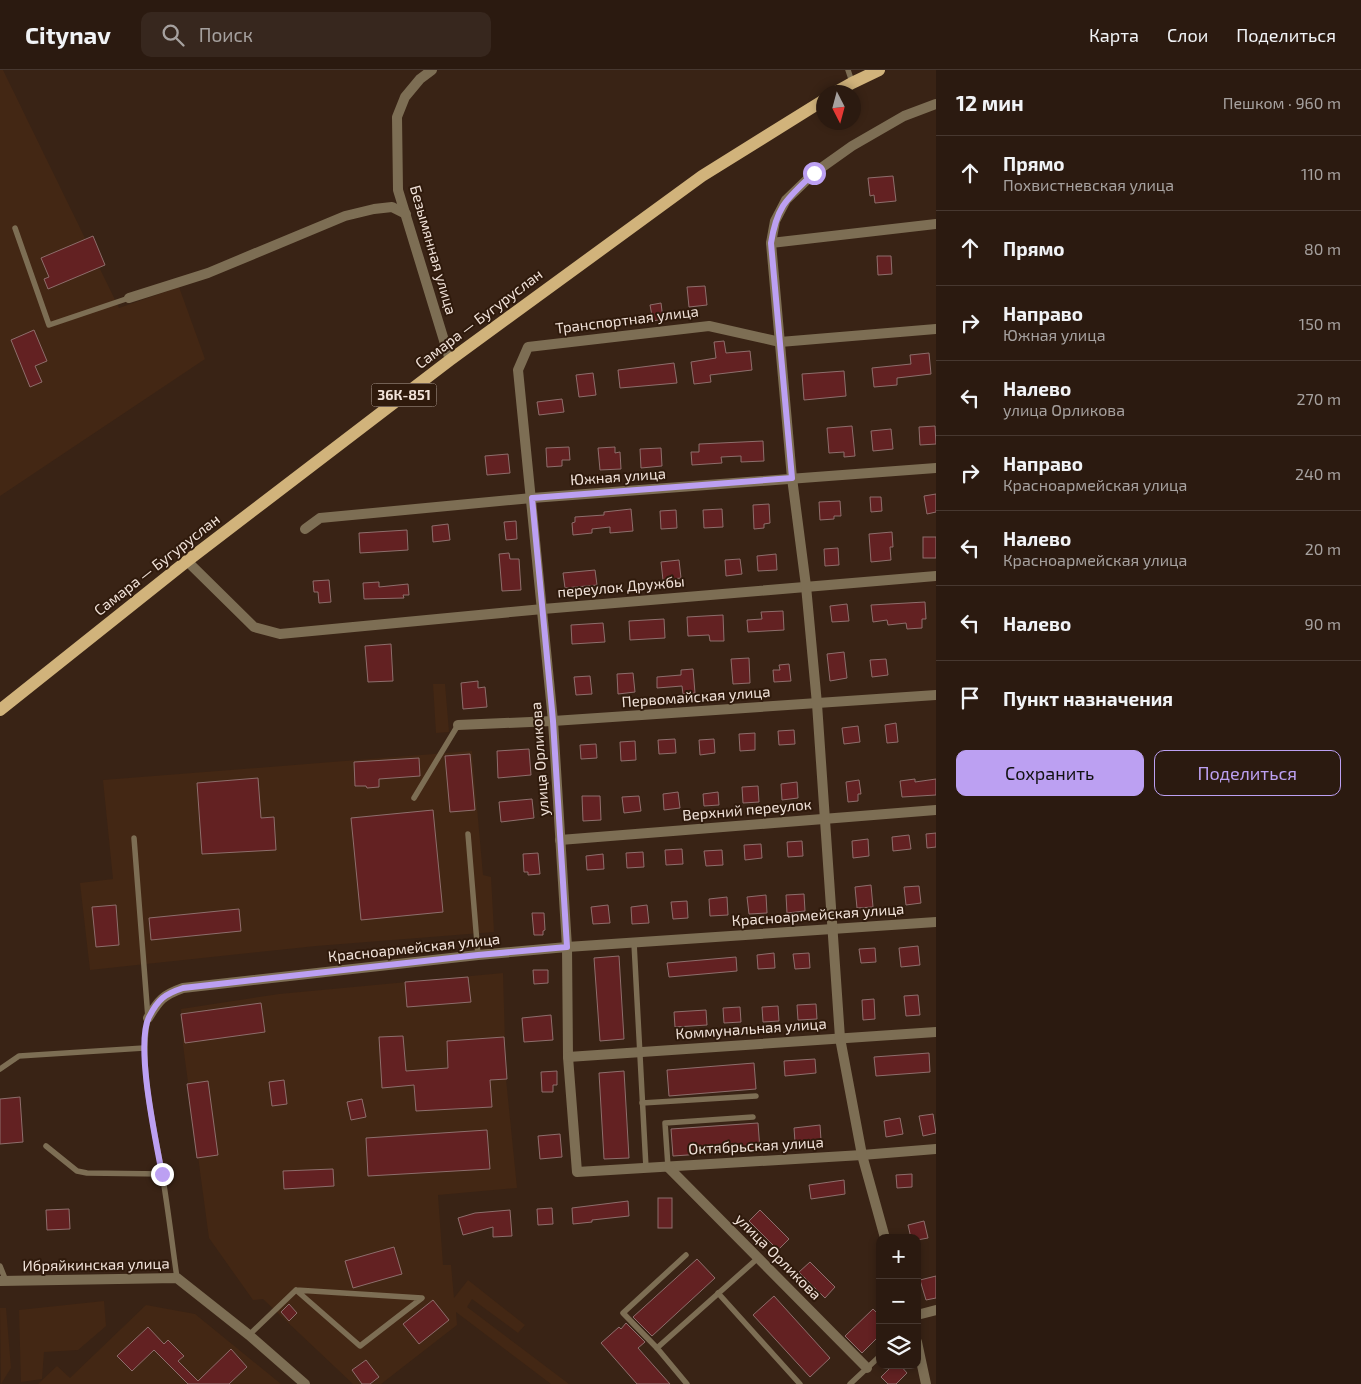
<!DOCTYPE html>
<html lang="ru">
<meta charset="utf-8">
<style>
:root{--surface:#2b1a10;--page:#37271e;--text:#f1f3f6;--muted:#a6a19f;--line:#473830;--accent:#bca0f2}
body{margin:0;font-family:"Exo 2",sans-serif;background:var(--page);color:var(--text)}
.controls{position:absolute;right:15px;bottom:15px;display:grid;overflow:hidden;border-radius:10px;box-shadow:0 2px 8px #0003}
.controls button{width:45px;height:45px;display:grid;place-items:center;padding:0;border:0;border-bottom:1px solid var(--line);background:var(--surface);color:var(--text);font:25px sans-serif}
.compass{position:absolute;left:816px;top:15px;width:45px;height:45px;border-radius:50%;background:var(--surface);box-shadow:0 2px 8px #0003;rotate:174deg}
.stop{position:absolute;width:15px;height:15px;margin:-11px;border:4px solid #bca0f2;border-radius:50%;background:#fff}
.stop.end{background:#bca0f2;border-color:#fff;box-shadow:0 1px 5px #0008}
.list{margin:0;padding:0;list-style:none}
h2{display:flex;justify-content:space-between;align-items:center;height:65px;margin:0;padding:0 20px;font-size:21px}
h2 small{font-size:16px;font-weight:400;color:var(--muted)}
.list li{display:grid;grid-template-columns:32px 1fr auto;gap:15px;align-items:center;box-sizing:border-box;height:75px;padding:0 20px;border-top:1px solid var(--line)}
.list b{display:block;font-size:19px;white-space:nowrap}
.list p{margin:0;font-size:16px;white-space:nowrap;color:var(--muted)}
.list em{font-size:16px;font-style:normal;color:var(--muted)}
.actions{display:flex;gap:10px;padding:15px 20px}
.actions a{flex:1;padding:11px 0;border:1px solid var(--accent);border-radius:10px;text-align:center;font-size:18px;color:var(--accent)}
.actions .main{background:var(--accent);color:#111}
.icon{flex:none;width:28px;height:28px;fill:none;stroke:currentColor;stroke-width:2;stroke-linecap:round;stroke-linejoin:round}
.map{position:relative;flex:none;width:936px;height:1314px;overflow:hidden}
header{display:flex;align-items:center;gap:30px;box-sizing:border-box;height:70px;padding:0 25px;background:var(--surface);border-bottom:1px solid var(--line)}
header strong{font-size:24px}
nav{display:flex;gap:28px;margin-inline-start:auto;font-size:18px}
.search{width:350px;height:45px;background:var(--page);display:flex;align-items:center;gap:12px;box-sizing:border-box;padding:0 18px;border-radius:10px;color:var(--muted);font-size:19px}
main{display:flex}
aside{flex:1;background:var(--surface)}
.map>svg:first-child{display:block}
</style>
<header>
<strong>Citynav</strong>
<div class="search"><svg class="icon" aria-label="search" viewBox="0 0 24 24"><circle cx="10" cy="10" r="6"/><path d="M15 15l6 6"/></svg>Поиск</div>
<nav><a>Карта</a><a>Слои</a><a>Поделиться</a></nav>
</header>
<main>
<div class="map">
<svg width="936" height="1314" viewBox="0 0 936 1314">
<rect width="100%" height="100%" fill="#392315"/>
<g fill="#432714">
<path d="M0,0h3l116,238 60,-21 26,72 -205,137z"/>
<path d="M433,614h12l4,48 -13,1z"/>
<path d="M472,681l11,124 8,2 3,55 -178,14 -226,24 -10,-87 33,-4 -10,-99z"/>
<path d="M503,903l3,106 11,109 -79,7 5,70h8l3,33 14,-18 57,45 -7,8 -46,-34 -5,8 102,77h-18l-95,-72 1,13 -76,59h-28l-90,-85 -10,1 -44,-62 -26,-193 -2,-36 98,-15z"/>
<path d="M104,1231l2,25 -28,24 -34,2 -2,27 -21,3 -2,-72z"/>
<path d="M146,1235l49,9 86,70h-243l19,-18 13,12z"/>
<path d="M0,1238h6l5,60 -10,16z"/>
</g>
<g fill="#632122" stroke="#8e6e6c">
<path d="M893,106l3,25 -21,2 -1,-8 -4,1 -2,-18z"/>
<path d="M93,166l12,29 -57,24 -4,-10 5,-2 -8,-19z"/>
<path d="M877,186h14l1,18 -14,1z"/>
<path d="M705,216l2,19 -18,2 -2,-20z"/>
<path d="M661,233l2,16 -10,2 -3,-16z"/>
<path d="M34,260l13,31 -12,5 7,16 -12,5 -19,-47z"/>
<path d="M724,271l2,12 24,-2 2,19 -42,5 1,7 -17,2 -3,-22 25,-4 -2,-16z"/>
<path d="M929,283l2,21 -34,4v7l-23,2 -2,-19 39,-4 -1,-9z"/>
<path d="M674,293l3,20 -57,5 -2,-18z"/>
<path d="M844,301l2,25 -42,4 -2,-26z"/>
<path d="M593,303l3,22 -17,2 -3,-22z"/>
<path d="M562,329l2,13 -25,3 -2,-13z"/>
<path d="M852,356l3,30 -11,1v-5l-15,1 -2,-25z"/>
<path d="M935,356l1,18 -16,1 -1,-18z"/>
<path d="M891,359l2,20 -20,2 -2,-20z"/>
<path d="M763,371l1,20 -23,1v-6l-20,1 1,6 -30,2 -1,-13h8v-8z"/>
<path d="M569,377l1,13h-8v6l-15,1 -1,-19z"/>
<path d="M615,377v6l5,-1 1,17 -21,1 -2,-22z"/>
<path d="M661,378l1,18 -21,2 -1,-19z"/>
<path d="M508,384l2,19 -23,2 -2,-19z"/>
<path d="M936,424v18l-9,2 -3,-18z"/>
<path d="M870,427h11l1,14 -11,1z"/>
<path d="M840,431l1,15h-7v3l-14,1 -1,-18z"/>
<path d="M769,434l1,19 -6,1v4l-10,1 -1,-24z"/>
<path d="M631,439l2,22 -23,2v-6l-18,2v4l-19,2 -1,-12 3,-1v-5l29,-2v-3z"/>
<path d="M722,439l1,18 -19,1 -1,-18z"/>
<path d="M676,440l1,18 -16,1 -1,-18z"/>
<path d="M516,451l1,18 -11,1 -2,-18z"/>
<path d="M448,454l2,16 -17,2 -1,-16z"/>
<path d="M407,460l1,20 -48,3 -1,-20z"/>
<path d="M892,462l1,15h-3l1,13 -20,2 -2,-28z"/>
<rect x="923" y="467" width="13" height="21"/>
<path d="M838,478l1,17 -14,1 -1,-17z"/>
<path d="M509,483l1,6h9l2,31 -19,1 -3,-37z"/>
<path d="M776,484l1,16 -19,1 -1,-15z"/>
<path d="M740,489l2,15 -16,2 -1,-16z"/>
<path d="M679,490l2,18 -18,2 -2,-18z"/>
<path d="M595,500l2,15 -32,3 -2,-15z"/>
<path d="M329,510l2,22 -12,1 -1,-11h-4l-1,-11z"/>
<path d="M379,512v5l29,-3 1,11h-6l1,3 -40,1 -1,-16z"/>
<path d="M925,532l1,17h-4v9l-15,1 -1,-6 -18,2 -1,-5 -14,2 -2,-17z"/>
<path d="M847,534l2,17 -17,1 -2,-16z"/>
<path d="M783,541l1,19 -36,2 -1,-12 15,-1 -1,-7z"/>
<path d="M723,545l1,26h-14l-1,-6 -21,1 -1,-19z"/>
<path d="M664,549l1,19 -35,2 -1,-19z"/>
<path d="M603,553l2,19 -33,2 -1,-19z"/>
<path d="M391,574l2,37 -25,1 -3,-36z"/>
<path d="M844,582l3,26 -17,3 -3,-27z"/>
<path d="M749,588l1,25 -17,1 -2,-25z"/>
<path d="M886,589l2,16 -16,2 -2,-17z"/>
<path d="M789,594l2,17 -17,1 -1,-12h7l-1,-5z"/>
<path d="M693,599l2,24 -12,1 -1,-8 -25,2v-11l24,-2v-5z"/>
<path d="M633,603l2,19 -17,2 -1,-20z"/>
<path d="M590,606l2,18 -16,1 -2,-18z"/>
<path d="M478,611v7l7,-1 2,20 -24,2 -2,-26z"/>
<path d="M896,653l2,19 -11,1 -2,-18z"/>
<path d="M858,656l2,16 -16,2 -2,-16z"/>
<path d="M794,660l1,14 -16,1 -1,-14z"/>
<path d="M755,663v17l-15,1 -1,-17z"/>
<path d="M675,669l1,14 -17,1 -1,-14z"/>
<path d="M714,669l1,14 -15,2 -1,-15z"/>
<path d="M635,671l1,19 -15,1 -1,-19z"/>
<path d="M596,674l1,14 -16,1 -1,-14z"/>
<path d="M529,679l2,26 -33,3 -1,-27z"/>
<path d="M470,684l5,56 -25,2 -5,-56z"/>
<path d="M419,688l1,18 -41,3v8l-12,1 -1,-2h-11l-1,-24z"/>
<path d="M258,708l3,40 13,-1 2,33 -74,4 -5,-71z"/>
<path d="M915,709v3l21,-3v16l-34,2 -2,-16z"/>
<path d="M859,710l2,14h-3v7l-10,1 -2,-20z"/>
<path d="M797,712l1,16 -16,2 -1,-16z"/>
<path d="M758,716l1,16 -16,1 -1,-16z"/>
<path d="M678,722l2,16 -16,2 -1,-16z"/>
<path d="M718,722l1,13 -15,1 -1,-12z"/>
<path d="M582,726h18l1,24 -18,1z"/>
<path d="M639,726l2,15 -17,2 -2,-16z"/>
<path d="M532,729l2,19 -33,4 -2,-20z"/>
<path d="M433,740l10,102 -82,8 -10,-102z"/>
<path d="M936,763v14l-9,1 -1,-14z"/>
<path d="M909,765l2,14 -18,2 -1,-14z"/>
<path d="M868,769l1,17 -16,2 -1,-17z"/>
<path d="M802,771l1,15 -15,1 -1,-15z"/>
<path d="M761,774l1,14 -17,2 -1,-15z"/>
<path d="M682,779l1,15 -17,1 -1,-15z"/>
<path d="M722,780l1,15 -17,1 -2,-15z"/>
<path d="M643,782l1,15 -17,1 -1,-15z"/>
<path d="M538,783l2,21 -12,1v-3h-4l-1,-18z"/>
<path d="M603,784l1,15 -17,1 -1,-14z"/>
<path d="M871,815l2,22 -16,1 -2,-21z"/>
<path d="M919,816l2,17 -15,2 -2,-18z"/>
<path d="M804,824l1,17 -18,2 -1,-18z"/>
<path d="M766,825l1,18 -18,1 -2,-17z"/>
<path d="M727,827l1,18 -18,1 -1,-17z"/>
<path d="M687,831l1,17 -15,1 -2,-17z"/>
<path d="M116,835l3,40 -23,2 -4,-40z"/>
<path d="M608,835l2,18 -17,1 -2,-17z"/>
<path d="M647,835l2,18 -17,1 -1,-17z"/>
<path d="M239,839l2,22 -90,9 -2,-22z"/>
<path d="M532,843h12l1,17 -2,1v4h-9z"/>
<path d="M918,876l2,19 -19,2 -2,-19z"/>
<path d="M875,878l1,14 -15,1 -2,-14z"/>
<path d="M774,883l1,15 -17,1 -1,-14z"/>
<path d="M809,883l1,15 -15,1 -2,-15z"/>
<path d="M619,886l5,83 -24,2 -6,-83z"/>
<path d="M736,887l1,14 -68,6 -2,-14z"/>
<path d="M533,900h15v13l-14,1z"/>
<path d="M468,907l3,25 -64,5 -2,-25z"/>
<path d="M918,925l2,20 -14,1 -2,-20z"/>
<path d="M874,929l1,20 -12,1 -1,-20z"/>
<path d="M261,933l4,29 -80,11 -4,-29z"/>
<path d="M816,934l1,15 -19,1 -1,-15z"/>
<path d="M778,936l1,15 -16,1 -1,-15z"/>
<path d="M740,937l1,15 -17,1 -1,-15z"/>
<path d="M706,940l1,15 -32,2 -1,-15z"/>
<path d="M551,945l2,25 -29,2 -2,-24z"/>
<path d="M403,966l3,35 42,-3 -1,-27 57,-4 3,42 -17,1 2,27 -76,4 -2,-26 -32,3 -3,-51z"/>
<path d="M929,983l1,19 -54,4 -2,-19z"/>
<path d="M815,989l1,14 -31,3 -1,-15z"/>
<path d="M754,993l2,26 -87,7 -2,-26z"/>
<path d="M557,1001v14h-4v7h-11l-1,-20z"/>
<path d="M624,1001l5,87 -25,1 -5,-86z"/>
<path d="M284,1010l3,24 -15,2 -3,-24z"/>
<path d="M208,1011l10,74 -21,3 -10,-74z"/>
<path d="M20,1027l3,45 -23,2v-45z"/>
<path d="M362,1029l4,18 -15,3 -4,-18z"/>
<path d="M933,1044l3,19 -13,3 -4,-20z"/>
<path d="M900,1048l3,16 -17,3 -2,-16z"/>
<path d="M758,1053l2,27 -87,6 -2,-27z"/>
<path d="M820,1055l1,15 -26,2 -1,-14z"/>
<path d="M487,1060l3,39 -122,7 -2,-38z"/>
<path d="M560,1064l2,23 -22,2 -2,-23z"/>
<path d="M333,1099l1,17 -50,3 -1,-18z"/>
<path d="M912,1104v13l-15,1 -1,-13z"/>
<path d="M844,1110l1,14 -34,5 -2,-14z"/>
<rect x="658" y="1128" width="14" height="30"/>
<path d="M628,1131l1,15 -37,4v2l-19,2 -1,-16z"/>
<path d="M552,1138l1,16 -15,1 -1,-16z"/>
<path d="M69,1139l1,20 -23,1 -1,-20z"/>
<path d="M510,1140l2,26 -19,1v-10l-30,8 -5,-17 17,-5z"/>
<path d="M760,1140l29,29 -11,11 -29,-29z"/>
<path d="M924,1151l4,17 -11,2v-2h-6l-3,-13z"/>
<path d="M394,1177l8,27 -49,14 -8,-27z"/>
<path d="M697,1189l18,19 -63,58 -19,-19z"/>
<path d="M810,1192l25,25 -10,11 -26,-26z"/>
<path d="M936,1206v22l-10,2 -6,-20z"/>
<path d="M774,1226l56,62 -20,19 -57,-62z"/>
<path d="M433,1230l16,20 -30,24 -16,-20z"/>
<path d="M289,1234l8,9 -8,8 -8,-9z"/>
<path d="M873,1239l7,7v19l-18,18 -17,-17z"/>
<path d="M626,1253l19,19 -7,6 32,36h-33l-36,-41 18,-16 2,2z"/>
<path d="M148,1257l16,17 4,-4 16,16 -6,5 20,20 33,-32 16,18 -18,17h-41l-34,-34 -22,21 -15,-15z"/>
<path d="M366,1290l13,17 -9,7h-8l-10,-14z"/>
<path d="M893,1295h7l7,8 -11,11h-8l-7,-7z"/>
</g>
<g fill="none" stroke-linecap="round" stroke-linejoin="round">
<g stroke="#7d6e54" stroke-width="5.5">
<path d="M848,0l4,12"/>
<path d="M15,158l34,97 80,-27"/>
<path d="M414,728l44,-73"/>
<path d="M468,764l10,121"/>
<path d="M134,768l14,180c-10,46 6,109 14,155 6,35 10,70 15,105"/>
<path d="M634,873l12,225"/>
<path d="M0,999l19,-13 125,-8"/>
<path d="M642,1033l114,-7"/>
<path d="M46,1076l31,25 10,2 75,1"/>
<path d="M668,1097l-3,-44 88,-6"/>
<path d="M0,1196l6,15"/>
<path d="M718,1223l82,91"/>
<path d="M249,1265l47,-45 64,56 62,-48 -126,-8"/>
<path d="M657,1278l-34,-35 63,-58"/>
<path d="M687,1314l-30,-36 101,-90"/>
<path d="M850,1314l30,-28"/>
</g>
<g stroke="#7d6e54" stroke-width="10">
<path d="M432,0l-12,9 -15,18 -8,20 1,73 52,170"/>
<path d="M771,173l165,-19"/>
<path d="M129,228l79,-25 137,-57 29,-7 18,-2 14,7"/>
<path d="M936,259l-156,13 -71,-16 -181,21 -10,23 35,351 14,226 1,110 9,115 285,-17 74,-6"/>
<path d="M305,459l15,-11 212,-20 404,-30"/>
<path d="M187,491l67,66 26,7 263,-25 393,-33"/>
<path d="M458,655l95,-4 383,-26"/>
<path d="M560,770l376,-30"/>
<path d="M148,948c11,-18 15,-23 35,-30l295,-33 89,-8 369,-25"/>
<path d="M568,987l368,-25"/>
<path d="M668,1097l199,201"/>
<path d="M885,1168l-23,-83 -22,-117 -23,-334 -11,-118 -14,-108 -21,-235 4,-22 11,-21 28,-27 38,-27 52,-30 32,-12"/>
<path d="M917,1245l19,-5"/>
<path d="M917,1272l9,42"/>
</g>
<path stroke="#7d6e54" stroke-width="10" d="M0,1211l177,-3 72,57 56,49"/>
<g stroke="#d1b37b" stroke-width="12">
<path d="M836,22l16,-9 27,-13"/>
<path d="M0,640l187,-149 263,-201 252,-184 122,-76"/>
</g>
</g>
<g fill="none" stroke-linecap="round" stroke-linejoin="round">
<path stroke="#bca0f2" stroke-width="6" d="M162,1104c-6,-33 -27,-129 -13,-157 9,-18 16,-23 34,-29l295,-33 89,-8 -14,-226 -21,-223 260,-20 -21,-235c6,-38 16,-44 43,-70"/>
</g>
<g text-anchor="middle" stroke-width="4" stroke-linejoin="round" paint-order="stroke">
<rect fill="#2f1a0c" stroke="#b7a69c" stroke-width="1" x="371.5" y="313.5" width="65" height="23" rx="4"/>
<g font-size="14" font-weight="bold" fill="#f1e2d9">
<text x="404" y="330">36К-851</text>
</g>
<g font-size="15" fill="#f1e2d9" stroke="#2f1a0c">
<text transform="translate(433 180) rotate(74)" y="5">Безымянная улица</text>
<text transform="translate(479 249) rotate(-37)" y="5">Самара — Бугуруслан</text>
<text transform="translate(627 250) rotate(-7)" y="5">Транспортная улица</text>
<text transform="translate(618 407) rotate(-4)" y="5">Южная улица</text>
<text transform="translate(157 495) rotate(-38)" y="5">Самара — Бугуруслан</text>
<text transform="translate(621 517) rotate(-5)" y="5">переулок Дружбы</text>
<text transform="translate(696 627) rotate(-4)" y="5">Первомайская улица</text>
<text transform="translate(540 689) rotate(-94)" y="5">улица Орликова</text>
<text transform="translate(747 740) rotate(-5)" y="5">Верхний переулок</text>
<text transform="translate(818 845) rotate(-4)" y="5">Красноармейская улица</text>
<text transform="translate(414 878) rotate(-6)" y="5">Красноармейская улица</text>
<text transform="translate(751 959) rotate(-4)" y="5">Коммунальная улица</text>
<text transform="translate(756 1076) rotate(-3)" y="5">Октябрьская улица</text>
<text transform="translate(778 1187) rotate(45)" y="5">улица Орликова</text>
<text transform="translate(96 1195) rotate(-1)" y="5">Ибряйкинская улица</text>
</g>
</g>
</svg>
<div class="controls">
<button>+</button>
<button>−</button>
<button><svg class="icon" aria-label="layers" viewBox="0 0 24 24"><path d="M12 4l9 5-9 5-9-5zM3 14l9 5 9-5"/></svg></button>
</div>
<svg class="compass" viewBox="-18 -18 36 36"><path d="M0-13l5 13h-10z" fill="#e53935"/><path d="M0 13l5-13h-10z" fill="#a6a19f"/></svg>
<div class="stop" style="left:814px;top:103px"></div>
<div class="stop end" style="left:162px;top:1104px"></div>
</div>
<aside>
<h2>12 мин<small>Пешком · 960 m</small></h2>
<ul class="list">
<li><svg class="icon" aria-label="ahead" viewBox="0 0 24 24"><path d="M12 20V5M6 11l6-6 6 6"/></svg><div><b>Прямо</b><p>Похвистневская улица</p></div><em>110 m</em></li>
<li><svg class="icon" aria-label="ahead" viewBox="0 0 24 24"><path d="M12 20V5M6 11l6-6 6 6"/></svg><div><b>Прямо</b></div><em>80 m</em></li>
<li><svg class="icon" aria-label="right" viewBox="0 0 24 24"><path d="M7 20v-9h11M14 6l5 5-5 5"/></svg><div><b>Направо</b><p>Южная улица</p></div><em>150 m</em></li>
<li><svg class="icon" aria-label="left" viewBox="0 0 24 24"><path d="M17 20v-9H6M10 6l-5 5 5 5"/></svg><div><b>Налево</b><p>улица Орликова</p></div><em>270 m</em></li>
<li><svg class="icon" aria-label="right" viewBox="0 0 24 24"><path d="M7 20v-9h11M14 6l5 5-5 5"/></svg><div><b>Направо</b><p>Красноармейская улица</p></div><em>240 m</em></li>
<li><svg class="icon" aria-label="left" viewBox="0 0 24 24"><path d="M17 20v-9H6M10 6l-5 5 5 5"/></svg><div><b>Налево</b><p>Красноармейская улица</p></div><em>20 m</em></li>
<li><svg class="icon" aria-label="left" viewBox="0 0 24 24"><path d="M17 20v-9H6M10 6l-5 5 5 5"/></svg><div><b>Налево</b></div><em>90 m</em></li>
<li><svg class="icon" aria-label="arrive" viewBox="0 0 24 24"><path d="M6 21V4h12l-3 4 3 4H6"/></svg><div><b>Пункт назначения</b></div></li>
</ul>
<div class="actions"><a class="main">Сохранить</a><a>Поделиться</a></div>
</aside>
</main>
